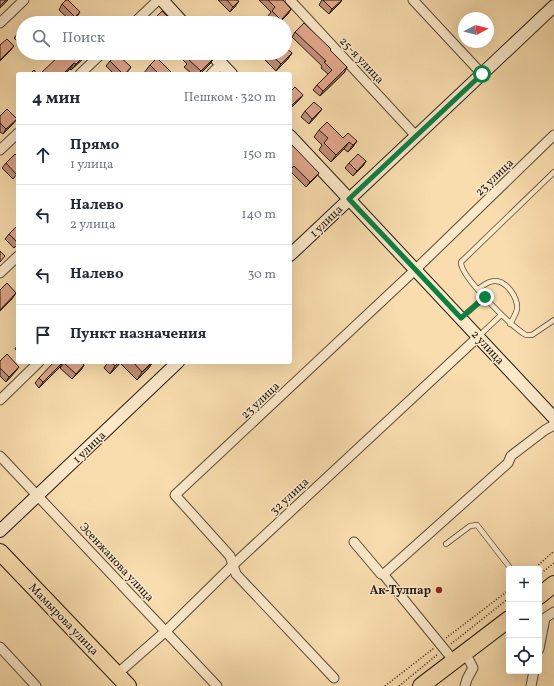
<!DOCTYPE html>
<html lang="ru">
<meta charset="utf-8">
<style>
:root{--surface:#fff;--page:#f2f2f3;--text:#1f2937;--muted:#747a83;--line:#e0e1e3}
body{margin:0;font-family:Vollkorn,serif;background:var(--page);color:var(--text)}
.controls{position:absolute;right:12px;bottom:12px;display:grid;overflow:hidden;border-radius:4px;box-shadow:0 4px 16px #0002}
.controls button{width:36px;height:36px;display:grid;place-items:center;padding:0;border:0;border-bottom:1px solid var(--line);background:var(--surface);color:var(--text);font:20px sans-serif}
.compass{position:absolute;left:458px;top:12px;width:36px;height:36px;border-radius:50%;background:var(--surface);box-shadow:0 4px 16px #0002;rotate:83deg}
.stop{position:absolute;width:12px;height:12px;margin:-9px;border:3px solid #0b8043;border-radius:50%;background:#fff}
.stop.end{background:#0b8043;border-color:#fff;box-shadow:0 1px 4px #0008}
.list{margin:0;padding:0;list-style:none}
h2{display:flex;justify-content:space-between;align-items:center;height:52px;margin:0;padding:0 16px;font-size:17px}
h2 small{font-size:13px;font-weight:400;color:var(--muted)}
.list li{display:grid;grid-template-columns:26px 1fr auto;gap:12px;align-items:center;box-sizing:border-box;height:60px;padding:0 16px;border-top:1px solid var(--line)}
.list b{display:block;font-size:15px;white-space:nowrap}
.list p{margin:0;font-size:13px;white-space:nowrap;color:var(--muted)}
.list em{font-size:13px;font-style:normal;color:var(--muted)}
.icon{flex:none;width:22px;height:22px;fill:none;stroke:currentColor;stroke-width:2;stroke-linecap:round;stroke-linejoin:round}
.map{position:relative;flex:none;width:554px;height:686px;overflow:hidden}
.search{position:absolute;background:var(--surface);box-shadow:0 4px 16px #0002;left:16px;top:16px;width:276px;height:44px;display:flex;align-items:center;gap:10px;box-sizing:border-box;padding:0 14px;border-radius:22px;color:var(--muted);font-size:15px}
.panel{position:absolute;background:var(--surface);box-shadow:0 4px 16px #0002;left:16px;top:72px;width:276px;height:292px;border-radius:4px}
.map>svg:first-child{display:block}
</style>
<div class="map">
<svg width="554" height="686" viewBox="0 0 554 686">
<rect width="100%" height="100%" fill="#f9ddae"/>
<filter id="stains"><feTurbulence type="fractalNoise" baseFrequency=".005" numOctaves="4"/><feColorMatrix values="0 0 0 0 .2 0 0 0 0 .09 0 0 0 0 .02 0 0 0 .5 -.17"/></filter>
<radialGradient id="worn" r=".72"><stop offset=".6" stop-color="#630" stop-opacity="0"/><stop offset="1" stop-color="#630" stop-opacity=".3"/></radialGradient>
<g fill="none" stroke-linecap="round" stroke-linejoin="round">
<g stroke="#584c38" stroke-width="6">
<g id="lane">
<path d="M554,172l-93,90c-1,14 51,65 65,73h6l22,-15"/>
<path d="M478,289c6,-4 10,-8 17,-8 12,0 23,17 22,28 -1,5 -4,10 -7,15"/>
<path d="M461,318l24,-21"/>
<path d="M479,336l22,-21"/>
<path d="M446,544l24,-18 7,-1 34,44"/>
</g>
</g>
<g stroke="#584c38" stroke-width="11">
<g id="street">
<path d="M290,0l126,136"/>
<path d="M413,0l69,74"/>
<path d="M0,23l24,-23"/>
<path d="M134,23l24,-23"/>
<path d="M80,74l22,-21"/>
<path d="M211,74l10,-10"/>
<path d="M0,150l18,-17"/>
<path d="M0,273l18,-17"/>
<path d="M0,400l39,-38"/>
<path d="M0,456l217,230"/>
<path d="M354,542l27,32 4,-1 123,-110 3,-7 34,-26 9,-5"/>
<path d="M383,574l71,87"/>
<path d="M0,647l36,39"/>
<path d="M539,649l6,-31 9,-6"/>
<path d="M465,652l8,16 -6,11 -2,7"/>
<path d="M117,674l49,-43 67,-66 245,-228"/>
<path d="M334,678l-98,-104 -6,-18 -55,-61 240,-225 139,-135"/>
<path d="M531,686l3,-15"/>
</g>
</g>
<g stroke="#231b10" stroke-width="14">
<g id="secondary">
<path d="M162,0l21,23"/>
<path d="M211,53l20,21"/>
<path d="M290,136l264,282"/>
<path d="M290,255l264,-249"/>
<path d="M0,531l178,-169"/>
</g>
</g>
<g stroke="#231b10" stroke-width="18">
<g id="highway">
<path d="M0,552l128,134"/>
<path d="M539,596l15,-12"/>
<path d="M421,686l88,-67"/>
</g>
</g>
<g stroke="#231b10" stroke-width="1.5" stroke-dasharray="1 2" stroke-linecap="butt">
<path d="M534,569l20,-18"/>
<path d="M539,575l15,-12"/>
<path d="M446,638l63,-48"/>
<path d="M451,644l58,-46"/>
<path d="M385,686l49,-38"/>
<path d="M399,686l39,-32"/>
</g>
<use href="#lane" stroke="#fbe9ca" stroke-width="4.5"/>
<use href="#street" stroke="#fbe9ca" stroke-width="9"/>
<use href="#secondary" stroke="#fbe9ca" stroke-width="12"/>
<use href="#highway" stroke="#f9ddae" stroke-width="16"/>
</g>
<g fill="#c39079" stroke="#231b10">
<path d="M218,0h19l-2,7 -5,5z"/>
<path d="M259,0h24l8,9 -3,5 -9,9h-4l-7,-7 3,-4z"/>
<path d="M322,0h20l-3,4 -10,10 -10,-9z"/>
<path d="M62,4l14,14 -4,4 -13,-12z"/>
<path d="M23,28v19l-9,-9 4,-5z"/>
<path d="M295,32l35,19 17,16 -3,6 -24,23 -7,-6 4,-5 11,-11 -7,-6 1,-2 -30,-29z"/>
<path d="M89,53l-18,17 -1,-1 -6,5h-24z"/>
<path d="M176,53h33l5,5 -5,7 -9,9h-8l-8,-7 3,-3z"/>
<path d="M258,53h34l-5,7 -11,11z"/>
<path d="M110,61l21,6 -5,7h-12l-8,-8z"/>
<path d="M150,65l23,9h-27l-2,-1z"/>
<path d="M290,92l13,3 -4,5 -9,9z"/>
<path d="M322,109l-4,5 -9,10 -8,-7 4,-6z"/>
<path d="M0,116l13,8 -10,10 -3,-2z"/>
<path d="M319,130l24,8 14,3 -5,7 -4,4 -4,-3 -13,13 -12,-12 3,-5 -8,-8z"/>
<path d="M290,148l29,25 -4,5 -9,9 -16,-16z"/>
<path d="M18,157v16l-5,6 -11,-11 4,-5z"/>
<path d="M366,161l-3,5 -10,10 -8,-8 4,-5z"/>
<path d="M18,225v19l-4,4 -9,-9 4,-5z"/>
<path d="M18,344v8l-3,-3z"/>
<path d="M0,361l19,6 -4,5 -9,10 -6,-6z"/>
<path d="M63,362l-3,5 -21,21 -4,-5 4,-5z"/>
<path d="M65,362l19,3 -3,5 -9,9 -12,-11z"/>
<path d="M108,362h45l-5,7 -11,11 -17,-17 -10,11 -6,-6z"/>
</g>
<g fill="#9f7663" stroke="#231b10">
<path d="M6,0h2l-8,8v-2z"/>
<path d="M342,0l-3,4 -10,10 3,-5z"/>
<path d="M239,1l-4,6 -5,5 3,-5z"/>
<path d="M291,9l-3,5 -10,9 3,-3z"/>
<path d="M80,12l-4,6 -4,4 3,-5z"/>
<path d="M14,46l-4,5 -10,10v-1z"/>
<path d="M87,53h2l-18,17 5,-6z"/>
<path d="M292,53l-5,7 -11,11 5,-7z"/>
<path d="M214,58l-5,7 -9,9h-2z"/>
<path d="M74,63l-4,6 -6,5h-1z"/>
<path d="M347,67l-3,6 -24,23 3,-5z"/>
<path d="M303,95l-4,5 -9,9 2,-4z"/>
<path d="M322,109l-4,5 -9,10 3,-5z"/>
<path d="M17,119l-4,5 -10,10 3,-5z"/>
<path d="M357,141l-5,7 -4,4 5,-7z"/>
<path d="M349,142l-5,7 -13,13 5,-7z"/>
<path d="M366,161l-3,5 -10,10 4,-5z"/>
<path d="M319,173l-4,5 -9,9 4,-5z"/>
<path d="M16,293l-4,6 -12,12v-1z"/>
<path d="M63,362l-3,5 -21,21 4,-6z"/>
<path d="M119,362h2l-11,12 5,-8z"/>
<path d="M153,362l-5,7 -11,11 5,-8z"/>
<path d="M84,365l-3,5 -9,9 4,-5z"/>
<path d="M19,367l-4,5 -9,10 3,-5z"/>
</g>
<g fill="#e3a88d" stroke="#231b10">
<path d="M0,0h6l-6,6z"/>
<path d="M66,0h2l12,12 -5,5 -13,-13z"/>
<path d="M227,0h10l2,1 -6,6z"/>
<path d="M268,0h15l8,9 -10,11 -9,-9 3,-4z"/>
<path d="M323,0h19l-10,9z"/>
<path d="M162,11l12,12h-24z"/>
<path d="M228,17l6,6h-11z"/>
<path d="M304,23l27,26 -1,1 17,17 -24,24 -6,-6 15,-15 -8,-8 2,-1 -31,-29z"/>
<path d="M23,28v10l-5,-5z"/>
<path d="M7,39l7,7 -14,14v-15z"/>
<path d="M285,47l7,6 -11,11 -12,-11h16z"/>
<path d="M62,53h25l-11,11 -2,-1 -11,11h-23z"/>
<path d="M188,53h21l5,5 -13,13 -12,-11 3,-3z"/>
<path d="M117,54l14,13 -6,7h-2l-13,-13z"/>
<path d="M157,58l16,16h-14l-9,-9z"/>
<path d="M34,70l3,4h-7z"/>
<path d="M295,87l8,8 -11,10 -2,-2v-11z"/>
<path d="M314,102l8,7 -10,10 -7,-8z"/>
<path d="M7,109l10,10 -11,10 -6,-6v-7z"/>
<path d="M327,122l16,16 5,-5 9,8 -4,4 -4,-3 -13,13 -12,-12 4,-5 -9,-8z"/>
<path d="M292,145l27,28 -9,9 -16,-16 -3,3 -1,-1v-20z"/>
<path d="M15,154l3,3v15l-2,2 -10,-11z"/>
<path d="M358,154l8,7 -9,10 -8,-8z"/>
<path d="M18,225v18l-9,-9z"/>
<path d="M0,251l5,5 -5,6z"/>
<path d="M7,283l9,10 -16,17v-20z"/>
<path d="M7,354l12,13 -10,10 -9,-9v-7z"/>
<path d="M54,362h9l-20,20 -4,-4z"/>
<path d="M65,362h16l3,3 -8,9 -12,-11z"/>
<path d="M111,362h8l-4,4z"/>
<path d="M133,362h19l-10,10z"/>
</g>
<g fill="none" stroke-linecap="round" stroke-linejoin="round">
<path stroke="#0b8043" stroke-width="5" d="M482,74l-133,125 112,119 24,-21"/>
</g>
<circle fill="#8f2418" stroke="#fbe9ca" stroke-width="1.5" cx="439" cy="590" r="4"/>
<g text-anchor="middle" stroke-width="3" stroke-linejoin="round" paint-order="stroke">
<g font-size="12" fill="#231b10" stroke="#fbe9ca">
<text transform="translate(362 60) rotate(47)" y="4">25-я улица</text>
<text transform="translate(494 177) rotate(-44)" y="4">23 улица</text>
<text transform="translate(326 221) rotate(-44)" y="4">1 улица</text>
<text transform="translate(488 347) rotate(47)" y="4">2 улица</text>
<text transform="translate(260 400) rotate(-43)" y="4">23 улица</text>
<text transform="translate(89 447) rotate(-44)" y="4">1 улица</text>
<text transform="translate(289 496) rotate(-43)" y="4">32 улица</text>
<text transform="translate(117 562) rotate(47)" y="4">Эсенжанова улица</text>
<text transform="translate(64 619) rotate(46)" y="4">Мамырова улица</text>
</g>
<g font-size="12" font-weight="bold" fill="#231b10" stroke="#fbe9ca" text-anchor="end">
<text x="431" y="594">Ак-Тулпар</text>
</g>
</g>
<rect width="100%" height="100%" filter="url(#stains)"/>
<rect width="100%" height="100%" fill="url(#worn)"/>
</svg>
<div class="controls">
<button>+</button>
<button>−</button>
<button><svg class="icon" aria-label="locate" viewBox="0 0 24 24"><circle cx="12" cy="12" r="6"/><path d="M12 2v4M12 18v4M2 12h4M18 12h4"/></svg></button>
</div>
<svg class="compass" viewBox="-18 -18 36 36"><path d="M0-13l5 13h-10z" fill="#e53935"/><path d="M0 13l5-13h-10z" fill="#747a83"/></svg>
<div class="stop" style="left:482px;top:74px"></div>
<div class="stop end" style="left:485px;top:297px"></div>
<div class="search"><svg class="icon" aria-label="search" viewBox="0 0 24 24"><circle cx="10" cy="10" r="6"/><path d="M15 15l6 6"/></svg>Поиск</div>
<section class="panel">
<h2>4 мин<small>Пешком · 320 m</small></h2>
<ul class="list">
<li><svg class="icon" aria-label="ahead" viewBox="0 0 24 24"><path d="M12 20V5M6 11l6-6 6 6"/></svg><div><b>Прямо</b><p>1 улица</p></div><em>150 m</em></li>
<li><svg class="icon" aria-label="left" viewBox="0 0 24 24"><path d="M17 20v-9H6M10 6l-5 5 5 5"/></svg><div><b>Налево</b><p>2 улица</p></div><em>140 m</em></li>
<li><svg class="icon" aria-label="left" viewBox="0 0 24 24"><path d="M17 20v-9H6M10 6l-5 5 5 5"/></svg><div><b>Налево</b></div><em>30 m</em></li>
<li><svg class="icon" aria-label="arrive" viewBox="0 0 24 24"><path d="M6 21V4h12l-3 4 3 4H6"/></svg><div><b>Пункт назначения</b></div></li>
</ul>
</section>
</div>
